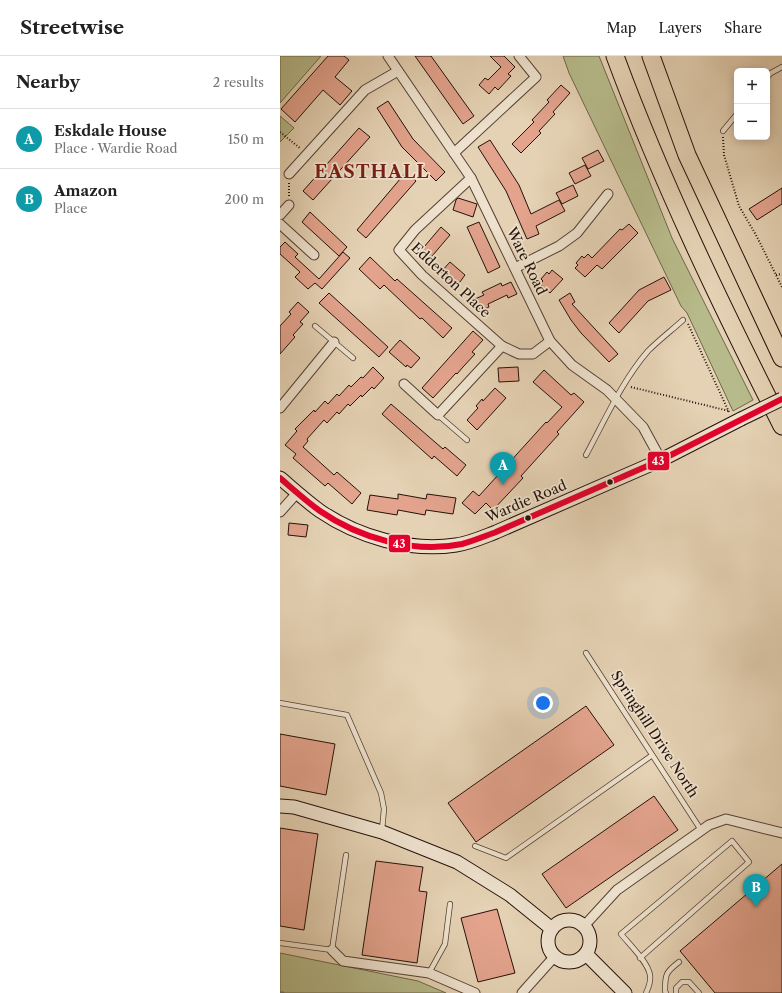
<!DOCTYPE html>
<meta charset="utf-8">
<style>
:root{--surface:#fff;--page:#f6f6f6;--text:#222;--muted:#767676;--line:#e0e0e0;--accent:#8f2418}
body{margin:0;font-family:"Libre Caslon Text",serif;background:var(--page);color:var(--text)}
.controls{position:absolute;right:12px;top:12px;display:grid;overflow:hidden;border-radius:6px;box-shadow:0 2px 10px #0003}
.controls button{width:36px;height:36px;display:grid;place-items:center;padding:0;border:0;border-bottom:1px solid var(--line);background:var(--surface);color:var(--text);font:20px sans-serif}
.you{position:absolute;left:263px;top:647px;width:14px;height:14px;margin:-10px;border:3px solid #fff;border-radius:50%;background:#1a73e8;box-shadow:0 0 0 6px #1a73e833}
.badge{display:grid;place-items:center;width:26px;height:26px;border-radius:50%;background:var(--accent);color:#fff;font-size:13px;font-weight:700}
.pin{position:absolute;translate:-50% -33px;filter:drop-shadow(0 1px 2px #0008)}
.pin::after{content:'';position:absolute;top:21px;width:14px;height:12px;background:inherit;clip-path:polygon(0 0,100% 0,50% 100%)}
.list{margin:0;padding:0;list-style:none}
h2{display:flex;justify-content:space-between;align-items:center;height:52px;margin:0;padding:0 16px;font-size:17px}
h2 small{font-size:13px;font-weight:400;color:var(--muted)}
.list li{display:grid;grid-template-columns:26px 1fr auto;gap:12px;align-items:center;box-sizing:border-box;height:60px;padding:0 16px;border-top:1px solid var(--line)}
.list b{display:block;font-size:15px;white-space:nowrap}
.list p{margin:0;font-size:13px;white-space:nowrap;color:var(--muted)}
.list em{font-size:13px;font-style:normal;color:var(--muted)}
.map{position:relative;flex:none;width:502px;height:937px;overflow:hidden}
header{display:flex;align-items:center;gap:24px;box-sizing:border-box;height:56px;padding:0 20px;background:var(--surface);border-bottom:1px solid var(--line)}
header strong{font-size:19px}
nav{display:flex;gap:22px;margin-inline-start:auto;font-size:14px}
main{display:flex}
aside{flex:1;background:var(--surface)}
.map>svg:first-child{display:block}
</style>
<header>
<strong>Streetwise</strong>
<nav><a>Map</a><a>Layers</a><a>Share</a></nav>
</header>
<main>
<aside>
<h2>Nearby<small>2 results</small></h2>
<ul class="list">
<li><span class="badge" style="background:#0f9aa8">A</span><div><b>Eskdale House</b><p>Place · Wardie Road</p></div><em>150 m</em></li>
<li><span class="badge" style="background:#0f9aa8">B</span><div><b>Amazon</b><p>Place</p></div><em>200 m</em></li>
</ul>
</aside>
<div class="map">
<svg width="502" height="937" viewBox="0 0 502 937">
<rect width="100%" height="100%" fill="#e5d2b4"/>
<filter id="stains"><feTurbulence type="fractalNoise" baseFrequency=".005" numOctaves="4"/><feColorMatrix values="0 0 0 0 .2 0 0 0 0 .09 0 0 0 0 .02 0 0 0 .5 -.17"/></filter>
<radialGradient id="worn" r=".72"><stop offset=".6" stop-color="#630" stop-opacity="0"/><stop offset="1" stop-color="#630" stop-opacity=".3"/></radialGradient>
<g fill="#b7bb8b" stroke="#6e664a">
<path d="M0,0h41l-41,47z"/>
<path d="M283,0h36l73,182 81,162 -20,11 -46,-98 -6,-7 -112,-233z"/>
<path d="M0,60l14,12 -14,14z"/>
<path d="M0,897l138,28 28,12h-166z"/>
</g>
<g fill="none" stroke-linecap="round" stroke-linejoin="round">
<path stroke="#6b7371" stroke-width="3" d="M0,937h3"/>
</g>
<g fill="#e3a38d" stroke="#251109">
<path d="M48,0h16l5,4 -14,17 17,14 -12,14 -17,-15 -28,32 -14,-13z"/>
<path d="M135,0h16l43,60 -11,8z"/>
<path d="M210,0h14l11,11 -7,7 3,2 -13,14 -3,-3 -6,7 -10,-9 6,-7 3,2 13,-13z"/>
<path d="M281,29l9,8 -17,19 2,2 -16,17 2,2 -20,20 -9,-9 22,-22 -2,-2 17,-18 -2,-2z"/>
<path d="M108,45l25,38 32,33 -9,9 -34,-34 -25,-39z"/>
<path d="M79,72l11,9 -57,63 -10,-9z"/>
<path d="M210,84l29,45 12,29 28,-14 6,11 -29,15 3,8 -12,5 -21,-48 -28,-44z"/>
<path d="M318,94l6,11 -16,8 -6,-11z"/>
<path d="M305,109l6,11 -16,8 -6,-11z"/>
<path d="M126,116l10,9 -50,57 -9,-8z"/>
<path d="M293,129l5,11 -16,8 -6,-11z"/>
<path d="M502,132v16l-25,16 -8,-11z"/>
<path d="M178,142l19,6 -4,13 -20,-7 3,-10z"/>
<path d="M30,156l37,35 -8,9 -37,-34z"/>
<path d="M199,166l21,45 -12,6 -21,-46z"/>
<path d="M349,168l9,9 -36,36 -5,-4 -12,12 -10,-9 3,-3 -2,-2 6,-7 2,2 4,-4 4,4 28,-29 2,1z"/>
<path d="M161,171l9,8 -23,27 -9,-8z"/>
<path d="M5,186l13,12 -3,3 24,22 24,-27 7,6 -28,31 -7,-6 -7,6 -13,-12 5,-5 -20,-18v-7z"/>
<path d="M90,201l25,24 2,-2 55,49 -9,10 -21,-20 -2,1 -36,-34 -4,4 -21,-20z"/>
<path d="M170,206l15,13 -8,11 -16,-14z"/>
<path d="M272,214l11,9 -13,14 -10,-9 3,-3 -2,-2 6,-7 2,2z"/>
<path d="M384,221l7,13 -23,11 -29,32 -10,-10 30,-33z"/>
<path d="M231,226l6,12 -9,4 -1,-3 -19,9 1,3 -8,4 -6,-12 9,-4 -2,-3 19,-9 1,3z"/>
<path d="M49,237l59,54 -9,10 -60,-54z"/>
<path d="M290,237l5,9 -3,2 46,50 -9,8 -28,-29 -10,-13 -12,-20z"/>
<path d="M18,246l11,10 -9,10 3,2 -10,11 2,2 -15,17v-28l11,-12 -2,-2z"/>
<path d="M193,275l10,9 -11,12 3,2 -12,13 -6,7 -1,-1 -23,25 -11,-10z"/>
<path d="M120,284l20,18 -9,10 -4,-3 -1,2 -17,-15z"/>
<path d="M93,311l11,11 -10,11 -2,-2 -10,10 -1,-2 -11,11 -2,-2 -9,10 -2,-2 -10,11 -3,-3 -17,19 1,2 -5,6 31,28 3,-3 24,21 -9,11 -24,-21 -3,3 -32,-28 3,-4 -11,-9 12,-14 -2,-2 19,-19 1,2 10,-11 3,3 9,-10 2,2 10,-11 2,2 10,-10 2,1z"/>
<path d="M238,311l1,14 -20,1 -1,-14z"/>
<path d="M264,314l27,25 3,-2 10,9 -27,30 2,2 -38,42 2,2 -30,32 -7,-7 -11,11 -13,-11 11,-12 6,5 67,-74 1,1 15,-16 -29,-25z"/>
<path d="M215,332l11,10 -29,32 -10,-10 11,-12 -2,-2 6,-7 1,2z"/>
<path d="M111,348l52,45 2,-2 21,18 -9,11 -23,-20 -2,3 -50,-45z"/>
<path d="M118,438l28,5 1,-5 29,4 -3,16 -27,-4 -1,5 -27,-5 -1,5 -30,-5 3,-15 28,4z"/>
<path d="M9,467l19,2 -2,12 -18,-2z"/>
<path d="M306,650l28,39 -138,97 -28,-39z"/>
<path d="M0,678l55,10 -9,51 -46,-9z"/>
<path d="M374,740l24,34 -112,78 -24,-34z"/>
<path d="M0,772l38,6 -14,96 -24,-4z"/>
<path d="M96,805l47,6 -4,24 8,1 -10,71 -55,-8z"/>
<path d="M502,808v129h-67l-35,-42z"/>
<path d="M217,853l18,64 -37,9 -17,-64z"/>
</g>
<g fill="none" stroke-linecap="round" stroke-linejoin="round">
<g stroke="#554134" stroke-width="6">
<g id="lane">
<path d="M487,21l4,-4 11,-6"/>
<path d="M443,75l14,-17"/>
<path d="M35,270l38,32"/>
<path d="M158,359l29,25"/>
<path d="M306,399c19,-35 36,-74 62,-104 11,-11 24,-21 35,-31"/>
<path d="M306,597l115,177"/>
<path d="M0,647l67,12 34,78 3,16 -2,21"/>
<path d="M195,790l31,12 145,-102"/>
<path d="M0,887l52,7 14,-95"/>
<path d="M360,902l109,-96 -17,-21 -111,93c8,10 27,28 29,41 1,7 -1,12 -4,18"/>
<path d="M149,917l16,-29 5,-40"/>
<path d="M386,937l-1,-2c0,-17 1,-19 14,-29"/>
<path d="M396,937v-5l6,-6h7l10,11"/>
</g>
</g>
<g stroke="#554134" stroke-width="11">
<g id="street">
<path d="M108,0l83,122 79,163 22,24 35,25 36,37 18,33"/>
<path d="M174,97l82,-76 -17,-21"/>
<path d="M9,118l76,-84 33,-19"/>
<path d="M191,122l-56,52 -16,20 23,25 80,71 17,8h14l17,-13"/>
<path d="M0,159l9,-10"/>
<path d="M0,168l34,31"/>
<path d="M235,212l44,-22 18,-13 31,-39"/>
<path d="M124,328l34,31 64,-69"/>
<path d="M0,352l54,-66"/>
<path d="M0,456l17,-19"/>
<path d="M304,870l33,-36 92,-65 17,-6 56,14"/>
<path d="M52,894l11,11 86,12 46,20"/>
<path d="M242,937l33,-37"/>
</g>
</g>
<g stroke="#251109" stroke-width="15">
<g id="secondary">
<path d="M0,422c13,11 26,23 40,33 38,26 90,41 136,34 14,-2 27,-8 40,-13l165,-72 80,-41"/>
<path d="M0,750l14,1 88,25 75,30 53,33 42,34"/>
<circle cx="289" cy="885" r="21"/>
<path d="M306,898l39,39"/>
</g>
</g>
<g stroke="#251109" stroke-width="19">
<g id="highway">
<path d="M335,0c47,127 106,249 167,370"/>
<path d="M371,0l36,99 95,203"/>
</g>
</g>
<g stroke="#251109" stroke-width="2" stroke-dasharray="1 2" stroke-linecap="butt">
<path d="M0,76l21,17"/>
<path d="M443,81l1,18 15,51 17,29 26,52"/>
<path d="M9,140v-14"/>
<path d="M496,219l6,-1"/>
<path d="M408,268l41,88"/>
<path d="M351,331l98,24"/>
</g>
<use href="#lane" stroke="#eee2ce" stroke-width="4.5"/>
<use href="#street" stroke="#eee2ce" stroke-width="9"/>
<use href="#secondary" stroke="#eee2ce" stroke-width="13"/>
<use href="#highway" stroke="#e5d2b4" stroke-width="17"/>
<g stroke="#251109" stroke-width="15" stroke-linecap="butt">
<path id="secondary-bridge" d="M461,363l41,-20"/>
</g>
<use href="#secondary-bridge" stroke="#eee2ce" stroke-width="13"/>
<g stroke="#eee2ce" stroke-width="9">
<path id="bus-1" d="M0,422c13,11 26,23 40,33 39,27 94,43 142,33 11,-3 23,-8 34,-12l165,-72 121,-61"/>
</g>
<use href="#bus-1" stroke="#e4002b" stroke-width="6"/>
</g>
<g fill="#251109" stroke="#eee2ce" stroke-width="1.5">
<circle cx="330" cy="426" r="3.5"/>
<circle cx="248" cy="462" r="3.5"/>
</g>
<g text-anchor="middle" stroke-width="3.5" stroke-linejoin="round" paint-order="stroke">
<g font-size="14" fill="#251109" stroke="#eee2ce">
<text transform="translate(247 205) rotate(64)" y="5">Ware Road</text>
<text transform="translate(171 224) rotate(43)" y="5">Edderton Place</text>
<text transform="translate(246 445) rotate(-23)" y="5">Wardie Road</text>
<text transform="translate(375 678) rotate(57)" y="5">Springhill Drive North</text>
</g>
<g font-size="18" font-weight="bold" letter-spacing="1" fill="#7a1f14" stroke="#eee2ce">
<text x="92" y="122">EASTHALL</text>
</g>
</g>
<g stroke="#eee2ce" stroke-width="1.5">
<rect x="367" y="395" width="23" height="20" rx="4" fill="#e4002b"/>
<rect x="108" y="478" width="23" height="19" rx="4" fill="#e4002b"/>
</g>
<g font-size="11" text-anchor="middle" font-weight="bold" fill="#fff">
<text x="378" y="409">43</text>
<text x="119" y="492">43</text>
</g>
<rect width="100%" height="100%" filter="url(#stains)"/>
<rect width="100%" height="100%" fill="url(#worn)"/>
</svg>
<div class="controls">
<button>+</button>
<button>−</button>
</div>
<div class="you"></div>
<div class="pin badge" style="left:223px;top:429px;background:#0f9aa8">A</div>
<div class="pin badge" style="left:476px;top:851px;background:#0f9aa8">B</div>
</div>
</main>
